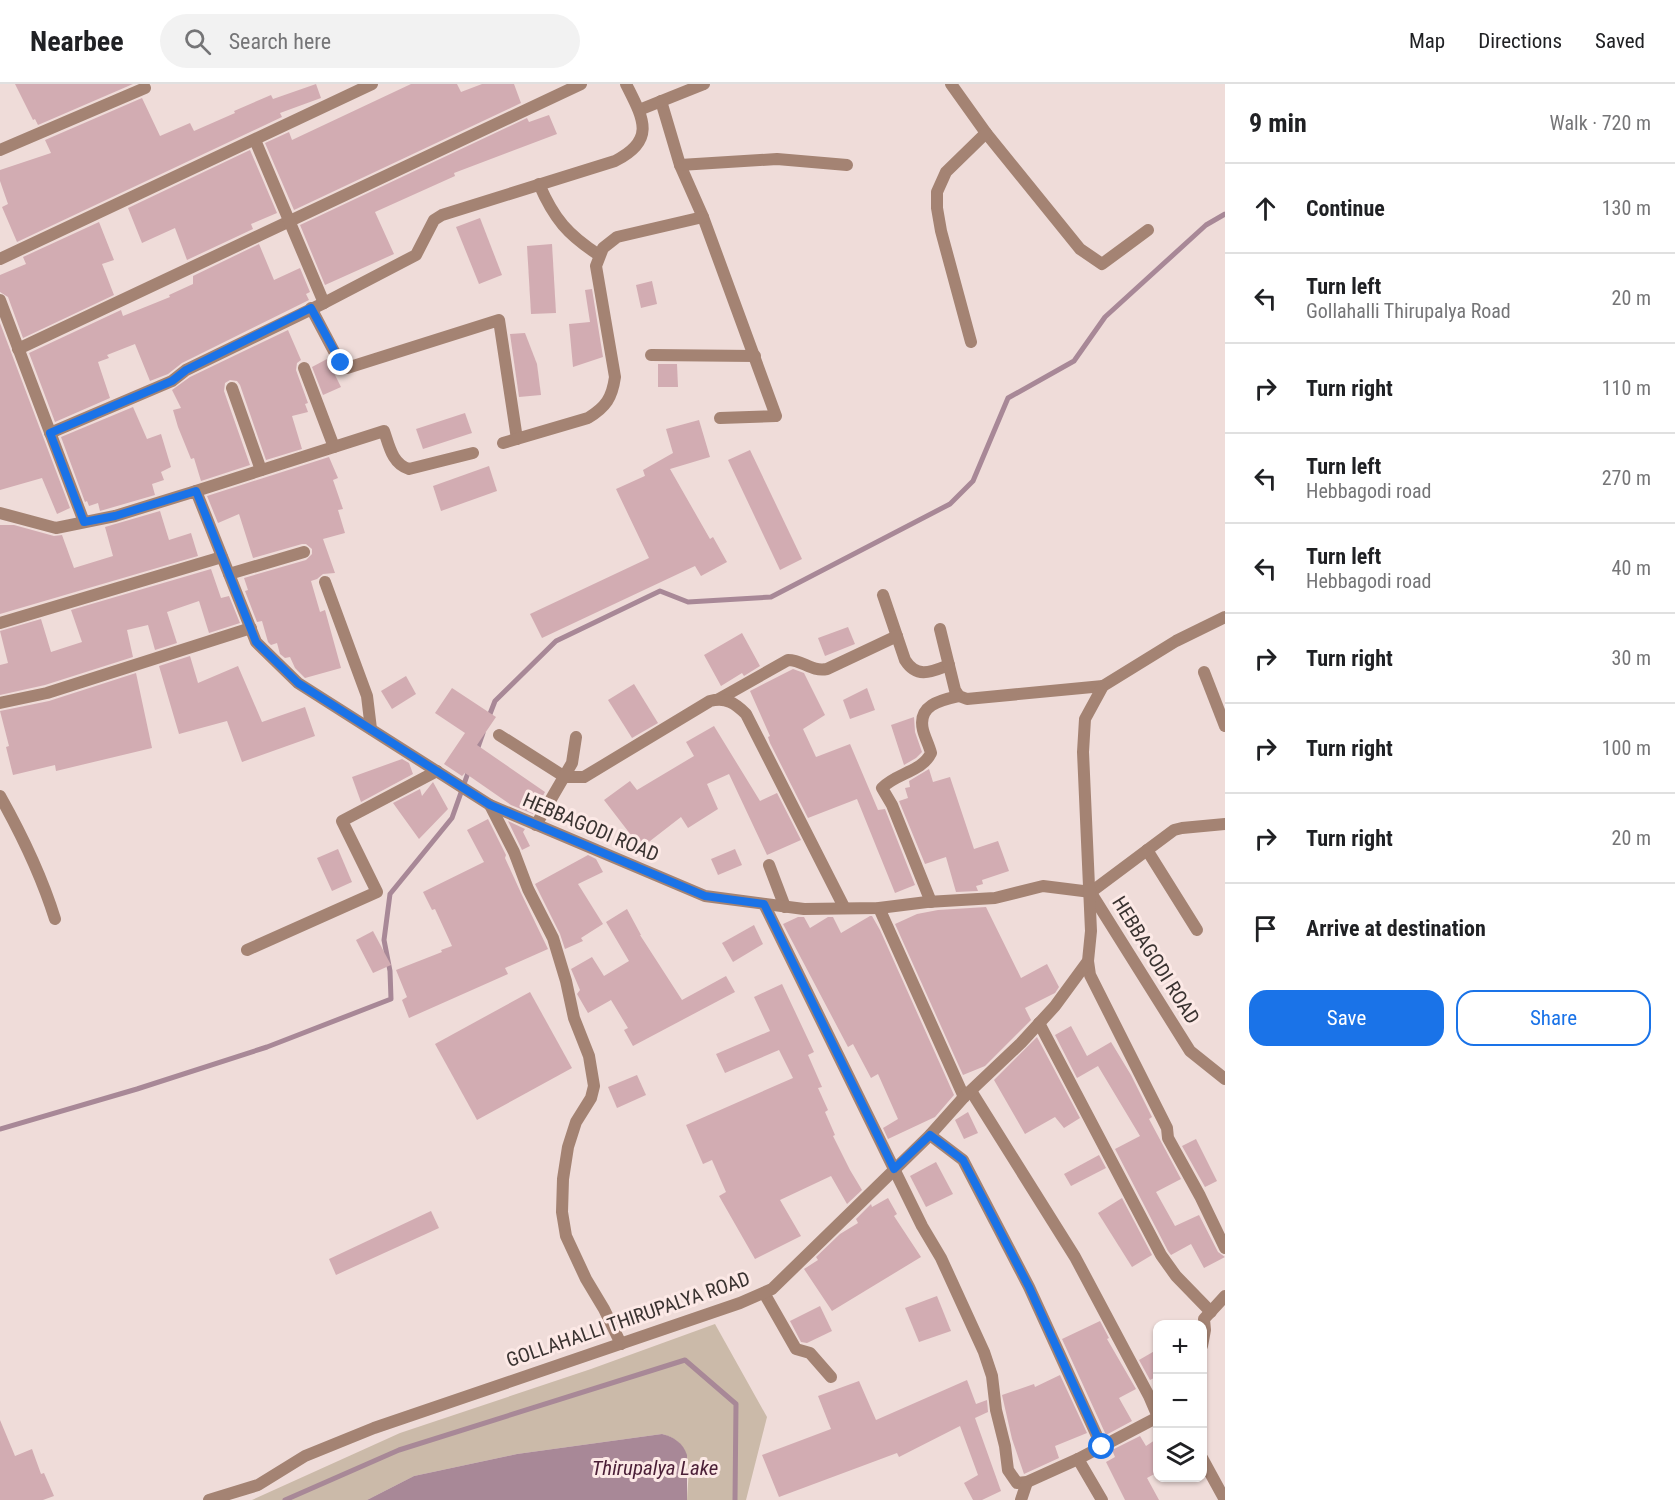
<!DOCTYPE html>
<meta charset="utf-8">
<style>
:root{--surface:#fff;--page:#f2f2f2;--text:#202124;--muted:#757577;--line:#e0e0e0;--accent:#1a73e8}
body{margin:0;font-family:"Roboto Condensed",sans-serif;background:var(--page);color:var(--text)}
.controls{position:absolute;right:18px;bottom:18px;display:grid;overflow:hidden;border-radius:12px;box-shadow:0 2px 4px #0004}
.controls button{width:54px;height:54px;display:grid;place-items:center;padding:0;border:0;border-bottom:2px solid var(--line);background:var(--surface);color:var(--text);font:30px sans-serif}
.stop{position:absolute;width:18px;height:18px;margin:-14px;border:4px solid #1a73e8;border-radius:50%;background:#fff}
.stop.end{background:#1a73e8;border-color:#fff;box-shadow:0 2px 6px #0008}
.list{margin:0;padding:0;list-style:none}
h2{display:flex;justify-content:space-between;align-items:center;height:78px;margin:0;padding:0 24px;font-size:26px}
h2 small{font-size:20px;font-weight:400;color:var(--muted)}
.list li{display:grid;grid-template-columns:39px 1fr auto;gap:18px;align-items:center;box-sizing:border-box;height:90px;padding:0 24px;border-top:2px solid var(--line)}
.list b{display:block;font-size:22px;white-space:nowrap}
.list p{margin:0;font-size:20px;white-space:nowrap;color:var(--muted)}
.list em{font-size:20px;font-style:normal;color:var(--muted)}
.actions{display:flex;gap:12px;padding:18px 24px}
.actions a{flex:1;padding:14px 0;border:2px solid var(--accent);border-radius:18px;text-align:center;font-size:21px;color:var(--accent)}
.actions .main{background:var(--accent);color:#fff}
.icon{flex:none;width:33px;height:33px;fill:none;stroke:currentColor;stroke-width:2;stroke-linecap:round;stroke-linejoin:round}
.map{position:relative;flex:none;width:1225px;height:1416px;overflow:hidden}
header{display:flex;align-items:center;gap:36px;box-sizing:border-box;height:84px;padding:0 30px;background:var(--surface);border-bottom:2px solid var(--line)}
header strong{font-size:28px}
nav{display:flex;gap:33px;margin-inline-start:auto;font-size:21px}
.search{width:420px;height:54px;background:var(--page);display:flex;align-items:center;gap:15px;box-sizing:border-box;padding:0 21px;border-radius:33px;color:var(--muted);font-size:22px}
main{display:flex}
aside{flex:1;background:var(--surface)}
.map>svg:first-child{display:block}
</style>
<header>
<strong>Nearbee</strong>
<div class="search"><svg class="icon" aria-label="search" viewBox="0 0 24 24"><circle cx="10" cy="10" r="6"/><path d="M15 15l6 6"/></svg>Search here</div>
<nav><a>Map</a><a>Directions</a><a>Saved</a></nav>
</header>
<main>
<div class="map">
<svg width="1225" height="1416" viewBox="0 0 1225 1416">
<rect width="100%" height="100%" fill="#efdcd9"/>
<path fill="#cbbaa9" d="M715,1240l52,93 -21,83h-59c1,-27 9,-57 -25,-66l-145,20 -103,22 -47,24h-115l148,-67 191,-64z"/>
<path fill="#a88897" d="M662,1350c12,3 21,9 25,21v45h-320l47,-24 103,-22z"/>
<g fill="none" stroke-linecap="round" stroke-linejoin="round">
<g stroke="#a88897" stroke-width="5">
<path d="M488,635l7,-18 61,-60 104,-50 28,11 83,-5 179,-93 23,-23 35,-83 66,-37 31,-44 101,-92 19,-11"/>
<path d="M476,669l7,-20"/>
<path d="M0,1045l137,-40 130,-42 124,-48 -1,-28 -6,-31 6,-46 62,-76 17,-48"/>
<path d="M285,1416l114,-50 286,-90 51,44 -1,96"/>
</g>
</g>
<g fill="#d2acb2">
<path d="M15,0h118l-95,41 -3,-6 -2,1z"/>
<path d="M316,0l5,14 -41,15 2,4 -265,125 -15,-35 6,-3 -8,-23v-11l51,-17 -6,-13 97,-42 18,38 30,-13 4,8 41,-18 -1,-2 37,-16 2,4z"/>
<path d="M411,0h46l4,8 21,-8h32l7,19 -227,107 -29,-67 24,-11 3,8z"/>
<path d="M549,31l8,19 -103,39 1,3 -80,36 19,42 -69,31 -25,-60 227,-107 2,4z"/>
<path d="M250,66l27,63 -26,11 2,5 -66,31 -12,-32 -33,15 -14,-35z"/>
<path d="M480,134l22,57 -23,9 -23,-57z"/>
<path d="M99,138l15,38 -12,4 12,31 -91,43 -15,-41 -8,-5v-17l26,-11 -3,-7z"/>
<path d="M259,160l15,36 26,-12 10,24 -4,2 3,6 -127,63 -14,11 -18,7 -15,-37 -28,11 2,3 -11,4 12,36 -55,24 -26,-69 92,-43 2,6 47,-19 -1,-2 24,-11v-8z"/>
<path d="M552,160l4,69 -25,1 -4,-68z"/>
<path d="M652,197l5,23 -16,4 -5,-23z"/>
<path d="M592,205l11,68 -30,10 -4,-43 21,-2 -5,-32z"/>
<path d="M0,239l70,185 -13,6 -15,-36 -42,12z"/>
<path d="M288,246l13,30 -4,3 -1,7 12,33 -3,1 3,8 -16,4 10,33 -36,11 -26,-75 -3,-4 -7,-1 -5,3 -1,8 26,74 -49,16 -7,-23 -3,1 -13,-32 -5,-17 8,-2 -9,-18 18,-13z"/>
<path d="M525,249l12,31 4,31 -22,2 -9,-63z"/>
<path d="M327,275l14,28 -18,8 -11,-28z"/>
<path d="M658,280h19l1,23h-20z"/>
<path d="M133,323l14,32 14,-5 10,33 -10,5 3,8 -12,4 3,11 -55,16 -2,-8 -9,3 -2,-5 -2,1 -24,-65z"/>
<path d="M465,329l7,20 -49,16 -7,-20z"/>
<path d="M699,336l11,37 -40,12 40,70 3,-2 14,25 -26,14 -6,-10 -153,72 -12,-24 119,-56 -33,-69 31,-14 -2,1 -2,-6 30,-17 -7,-24z"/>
<path d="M750,366l52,109 -22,11 -52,-110z"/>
<path d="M329,373l9,21 -5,2 10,29 -5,1 7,23 -22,6 12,34 -12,1 -6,5 -6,2 9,31 5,-2 16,58 -36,10 -10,-10 -5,-11 -5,1 -5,-4 -3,-11 -6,2 -3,-3 -6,-21 -5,1 -12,-31 3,-1 -4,-12 62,-18 6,-6v-5l-6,-5h-4l-49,14 -14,-44 -21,9 -11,-27z"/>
<path d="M489,382l8,25 -56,20 -8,-25z"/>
<path d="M160,427l9,29 22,-7 7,23 -198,58v-89h14l40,11 8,-1 12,33 39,-12 -8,-29z"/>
<path d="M211,485l10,29 8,-2 11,27 -31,10 -10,-32 -32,11 10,31 -22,7 -7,-25 -21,5 6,27 -88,28 -45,10v-30l8,-2 -8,-32 41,-12 10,33 31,-10 -11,-32z"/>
<path d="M848,543l7,17 -30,12 -7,-18z"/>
<path d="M742,549l18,33 -16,10 -2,-3 -21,13 -17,-31z"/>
<path d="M190,572l8,27 40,-17 24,56 43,-15 10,29 -73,26 -15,-41 -48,13 -20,-68z"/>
<path d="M793,585l11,4 21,42 -22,14 13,28 34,-13 28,66 7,-1 30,76 -20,8 -38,-94 -49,19 -38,-75 -2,-6 2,-1 -20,-45z"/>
<path d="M136,589l16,75 -96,23 -1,-6 -42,10 -7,-28 3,-1 -9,-35 49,-10z"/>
<path d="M406,592l10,18 -24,15 -11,-18z"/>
<path d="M634,600l24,39 -26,15 -24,-38z"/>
<path d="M452,604l44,29 -19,28 68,47 -12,22 -22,-9 -46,-32 -3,3 -18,-12 21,-31 -30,-20z"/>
<path d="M867,604l8,22 -25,9 -7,-19z"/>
<path d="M914,633l1,15 7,20 -6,6 -12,7 -13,-40z"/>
<path d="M714,642l46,75 17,-8 24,47 -34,15 -38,-81 -22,10 11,25 -30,19 -7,-11 -40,31 -37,-48 26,-19 7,9 57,-34 -8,-14z"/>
<path d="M402,675l7,4 4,11 -52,28 -9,-25z"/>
<path d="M929,685l4,13 17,-5 24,72 24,-8 11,30 -27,9 1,4 -7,2 2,5 -22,1 -10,-35 -21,7 -26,-63 9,-3 -3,-10 5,-1 -1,-6z"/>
<path d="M433,698l15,27 -29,30 -26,-36 27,-14 2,7z"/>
<path d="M488,735l18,36 -1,3 16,35 27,56 -43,19 3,6 -99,44 -7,-18 5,-3 -11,-27 46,-18 -1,-2 11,-4 -17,-37 -3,1 -9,-18 61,-30 -17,-32z"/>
<path d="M508,737l17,8 -2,3 7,14 -8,4z"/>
<path d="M338,765l14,33 -20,9 -15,-33z"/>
<path d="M735,765l7,16 -24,10 -7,-16z"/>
<path d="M588,771l8,4 7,13 -25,12 25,40 -22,14 2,3 -18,8 -5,-15 -25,-50z"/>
<path d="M986,823l35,71 26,-14 12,23 -4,6 -30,15 6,12 -46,46 -22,9 -68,-151 22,-10 21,-4z"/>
<path d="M627,825l14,26h-1l42,65 44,-24 9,16 -102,54 -9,-16 4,-2 -17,-28 -23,13 -11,-19 3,-4 -9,-21 21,-12 12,19 25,-15 -23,-39z"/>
<path d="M870,832h2l8,14 74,165 -19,22 -47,22 -5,-11 15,-9 -20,-45 -7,4 -18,-34 -5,3 -65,-123 15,-7h6l6,11 18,-11h5l8,16z"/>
<path d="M754,841l9,19 -30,18 -11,-19z"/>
<path d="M373,847l18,34 -18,8 -17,-33z"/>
<path d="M782,900l32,68 -6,3 14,32 -4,1 10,22 -3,2 10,23 -2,1 17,34 12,20 -15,14 -16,-28 -51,24 21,36 -46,23 -36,-63 7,-4 -14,-32 -9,4 -17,-39 107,-47 -14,-28 -54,23 -9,-19 54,-23 -16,-34z"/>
<path d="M530,908l42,76 -95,52 -42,-76z"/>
<path d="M1071,942l16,30 24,-14 20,33 21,42 -3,2 32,60 -25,13 19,34 24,-11 19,37 7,5 -21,11 -13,-24 -20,11 -3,-4 -53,-102 25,-13 -42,-70 -21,12 -22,-43z"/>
<path d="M1037,953l43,81 -16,10 -9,-11 -30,17 -31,-54z"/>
<path d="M637,991l9,20 -29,13 -9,-21z"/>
<path d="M968,1028l10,21 -14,6 -9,-19z"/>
<path d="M1196,1055l21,42 -12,6 -23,-41z"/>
<path d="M1099,1071l7,13 -35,18 -7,-12z"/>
<path d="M936,1078l17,32 -27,13 -16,-31z"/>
<path d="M888,1114l9,16 -3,2 27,41 -89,54 -28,-42 14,-9 -2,-3 24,-23 18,-11 -2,-4 15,-15 1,3z"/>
<path d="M1122,1114l30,57 -20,12 -34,-54z"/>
<path d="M431,1127l8,17 -103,47 -7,-16z"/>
<path d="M937,1212l14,35 -32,11 -14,-34z"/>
<path d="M820,1222l12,25 -25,12 -6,-1 -11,-21z"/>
<path d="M1100,1237l9,17 -2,1 29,50 -17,9 13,23 -26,14 -44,-96z"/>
<path d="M1158,1265v27l-8,4 -11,-20z"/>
<path d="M1060,1291l27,58 -32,13 4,12 -35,16 -12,-35 -10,-44 32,-11 1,3z"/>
<path d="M967,1296l9,24 11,-4 1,12 -13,6 26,73 -19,9h-9l-9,-17 14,-8 -18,-49 -61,31 -2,-4 -118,44 -17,-42 69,-26 -13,-33 41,-15 17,39z"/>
<path d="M0,1336l15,36 17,-7 9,25 3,-1 10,23 -11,4h-43z"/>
<path d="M1140,1352l6,10 12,-8v34l-11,6 12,22h-34l-19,-38 9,-5 -3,-7z"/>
</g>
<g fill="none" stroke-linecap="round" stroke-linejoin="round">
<g stroke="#a48373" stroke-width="12">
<path d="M951,0l35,49 94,116 22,15 46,-34"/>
<path d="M661,17l19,64 23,52 73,199 -56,2"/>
<path d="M639,26l65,-26"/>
<path d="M0,66l145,-62"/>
<path d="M680,81l97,-6 70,6"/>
<path d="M539,100c15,35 29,51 60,71"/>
<path d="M0,175l372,-175"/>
<path d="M0,216l84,222"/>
<path d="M324,219l92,-48 18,-35 8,-5 173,-54c42,-21 28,-43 11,-77"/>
<path d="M311,224l26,49 10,11 152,-48 18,119"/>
<path d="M971,258l-30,-111 -4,-23v-16l9,-20 40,-39"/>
<path d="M18,265l563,-265"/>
<path d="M651,271l104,1"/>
<path d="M304,284l30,79"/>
<path d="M232,304l29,82"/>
<path d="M50,349l122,-52 14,-11 138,-67 -69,-163"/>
<path d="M503,359l85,-25c18,-11 24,-20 27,-41l-19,-111 7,-18 14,-11 86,-20"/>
<path d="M196,407l188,-60c5,14 8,33 25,38l64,-16"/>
<path d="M229,490l75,-22"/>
<path d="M325,498l42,114 4,33"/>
<path d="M883,511l22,65c12,19 26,12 44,5"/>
<path d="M0,539l222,-66"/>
<path d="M940,545l15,61 4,6 8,3 136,-13"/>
<path d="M1204,588l21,54"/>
<path d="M719,615l69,-39c15,0 23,12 39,9l70,-33"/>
<path d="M0,619l47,-10 204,-65"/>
<path d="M499,651l66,42h19l126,-76c16,-4 25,2 36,13l98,193"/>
<path d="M0,712c23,41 41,78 55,123"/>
<path d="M490,721l24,47 14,37 25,49 13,43 8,37 15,38 5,30 -3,12 -15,24 -8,25 -5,32 -1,33 4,24 20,43 18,30 17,35"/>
<path d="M536,741l36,-62 4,-26"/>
<path d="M1147,766l50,80"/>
<path d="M769,781l16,42"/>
<path d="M1091,808l83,-62 8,-2 43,-4"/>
<path d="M931,818l-39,-97 -10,-17c14,-15 40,-16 49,-35 -2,-8 -6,-15 -8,-23 -6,-25 18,-30 36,-34"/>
<path d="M764,820l158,322 19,32 43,94 8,24 4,34 9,36 3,24 9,13 10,-1 51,-23 80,-42"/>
<path d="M879,824l85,189"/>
<path d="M247,866l130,-58 -35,-71 95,-50"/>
<path d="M1088,877l2,14 77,153 1,10 32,58 25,52"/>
<path d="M1039,939l122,232 15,21 35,36"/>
<path d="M971,1007l104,166 74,139 9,21"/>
<path d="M930,1051l33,25 66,127 73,160"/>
<path d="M764,1209l32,56 14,4 21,24"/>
<path d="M1202,1262l3,-16 -1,-11 21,-23"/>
<path d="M1202,1374l23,42"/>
<path d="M1078,1375l24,41"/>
<path d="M1021,1416l6,-18"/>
</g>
<g stroke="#a48373" stroke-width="12">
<path d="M0,429l56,15 59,-12 81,-25 60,151 42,41 192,122 215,91 99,13 75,-1 48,-6 68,-4 48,-12 48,6"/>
<path d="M1091,809l99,158 35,28"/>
<path d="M209,1416l49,-15 47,-29 69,-28 366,-125 32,-14 158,-154 34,-38 57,-54 34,-37 33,-45 3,-30 -8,-179 2,-33 18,-33 73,-45 49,-24"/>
</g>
</g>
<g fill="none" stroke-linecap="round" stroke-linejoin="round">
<path stroke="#1a73e8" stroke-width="8" d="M341,279l-30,-55 -125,62 -14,11 -122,52 34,89 31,-6 81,-25 60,151 42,41 192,122 215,91 59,8 130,265 36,-34 33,25 66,127 73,160"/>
</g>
<g text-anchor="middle" stroke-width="6" stroke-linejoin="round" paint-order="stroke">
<g font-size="20" fill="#3a3331" stroke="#fce9e6">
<text transform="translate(591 743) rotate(23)" y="7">HEBBAGODI ROAD</text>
<text transform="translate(1156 876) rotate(58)" y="7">HEBBAGODI ROAD</text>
<text transform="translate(628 1235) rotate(-19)" y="7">GOLLAHALLI THIRUPALYA ROAD</text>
</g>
<g font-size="21" font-style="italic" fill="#4b1f37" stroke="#fce9e6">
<text x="655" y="1391">Thirupalya Lake</text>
</g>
</g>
</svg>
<div class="controls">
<button>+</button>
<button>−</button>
<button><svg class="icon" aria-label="layers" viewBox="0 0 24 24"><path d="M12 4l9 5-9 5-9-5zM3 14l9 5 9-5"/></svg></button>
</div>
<div class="stop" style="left:1102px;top:1363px"></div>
<div class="stop end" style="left:341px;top:279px"></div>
</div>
<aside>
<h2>9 min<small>Walk · 720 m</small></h2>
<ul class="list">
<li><svg class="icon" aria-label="ahead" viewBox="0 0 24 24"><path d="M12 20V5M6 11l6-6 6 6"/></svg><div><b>Continue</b></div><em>130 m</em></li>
<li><svg class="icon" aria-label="left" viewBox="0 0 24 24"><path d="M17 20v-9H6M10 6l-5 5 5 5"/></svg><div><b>Turn left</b><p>Gollahalli Thirupalya Road</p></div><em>20 m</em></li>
<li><svg class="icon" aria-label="right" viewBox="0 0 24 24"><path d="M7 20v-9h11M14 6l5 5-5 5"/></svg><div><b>Turn right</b></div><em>110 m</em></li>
<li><svg class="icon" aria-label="left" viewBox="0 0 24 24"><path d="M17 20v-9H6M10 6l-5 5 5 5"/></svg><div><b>Turn left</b><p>Hebbagodi road</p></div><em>270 m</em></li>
<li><svg class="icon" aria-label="left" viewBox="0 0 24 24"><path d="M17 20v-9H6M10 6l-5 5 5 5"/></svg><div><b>Turn left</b><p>Hebbagodi road</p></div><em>40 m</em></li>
<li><svg class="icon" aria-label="right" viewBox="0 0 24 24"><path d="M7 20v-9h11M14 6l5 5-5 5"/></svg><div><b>Turn right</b></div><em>30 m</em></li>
<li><svg class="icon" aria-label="right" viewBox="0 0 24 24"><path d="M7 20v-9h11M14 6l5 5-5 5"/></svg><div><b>Turn right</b></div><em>100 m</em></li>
<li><svg class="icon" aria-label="right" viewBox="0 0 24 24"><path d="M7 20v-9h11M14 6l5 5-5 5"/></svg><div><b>Turn right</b></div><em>20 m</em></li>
<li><svg class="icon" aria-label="arrive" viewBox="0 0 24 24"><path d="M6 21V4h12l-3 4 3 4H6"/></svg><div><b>Arrive at destination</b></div></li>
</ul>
<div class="actions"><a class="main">Save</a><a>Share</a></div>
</aside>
</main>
